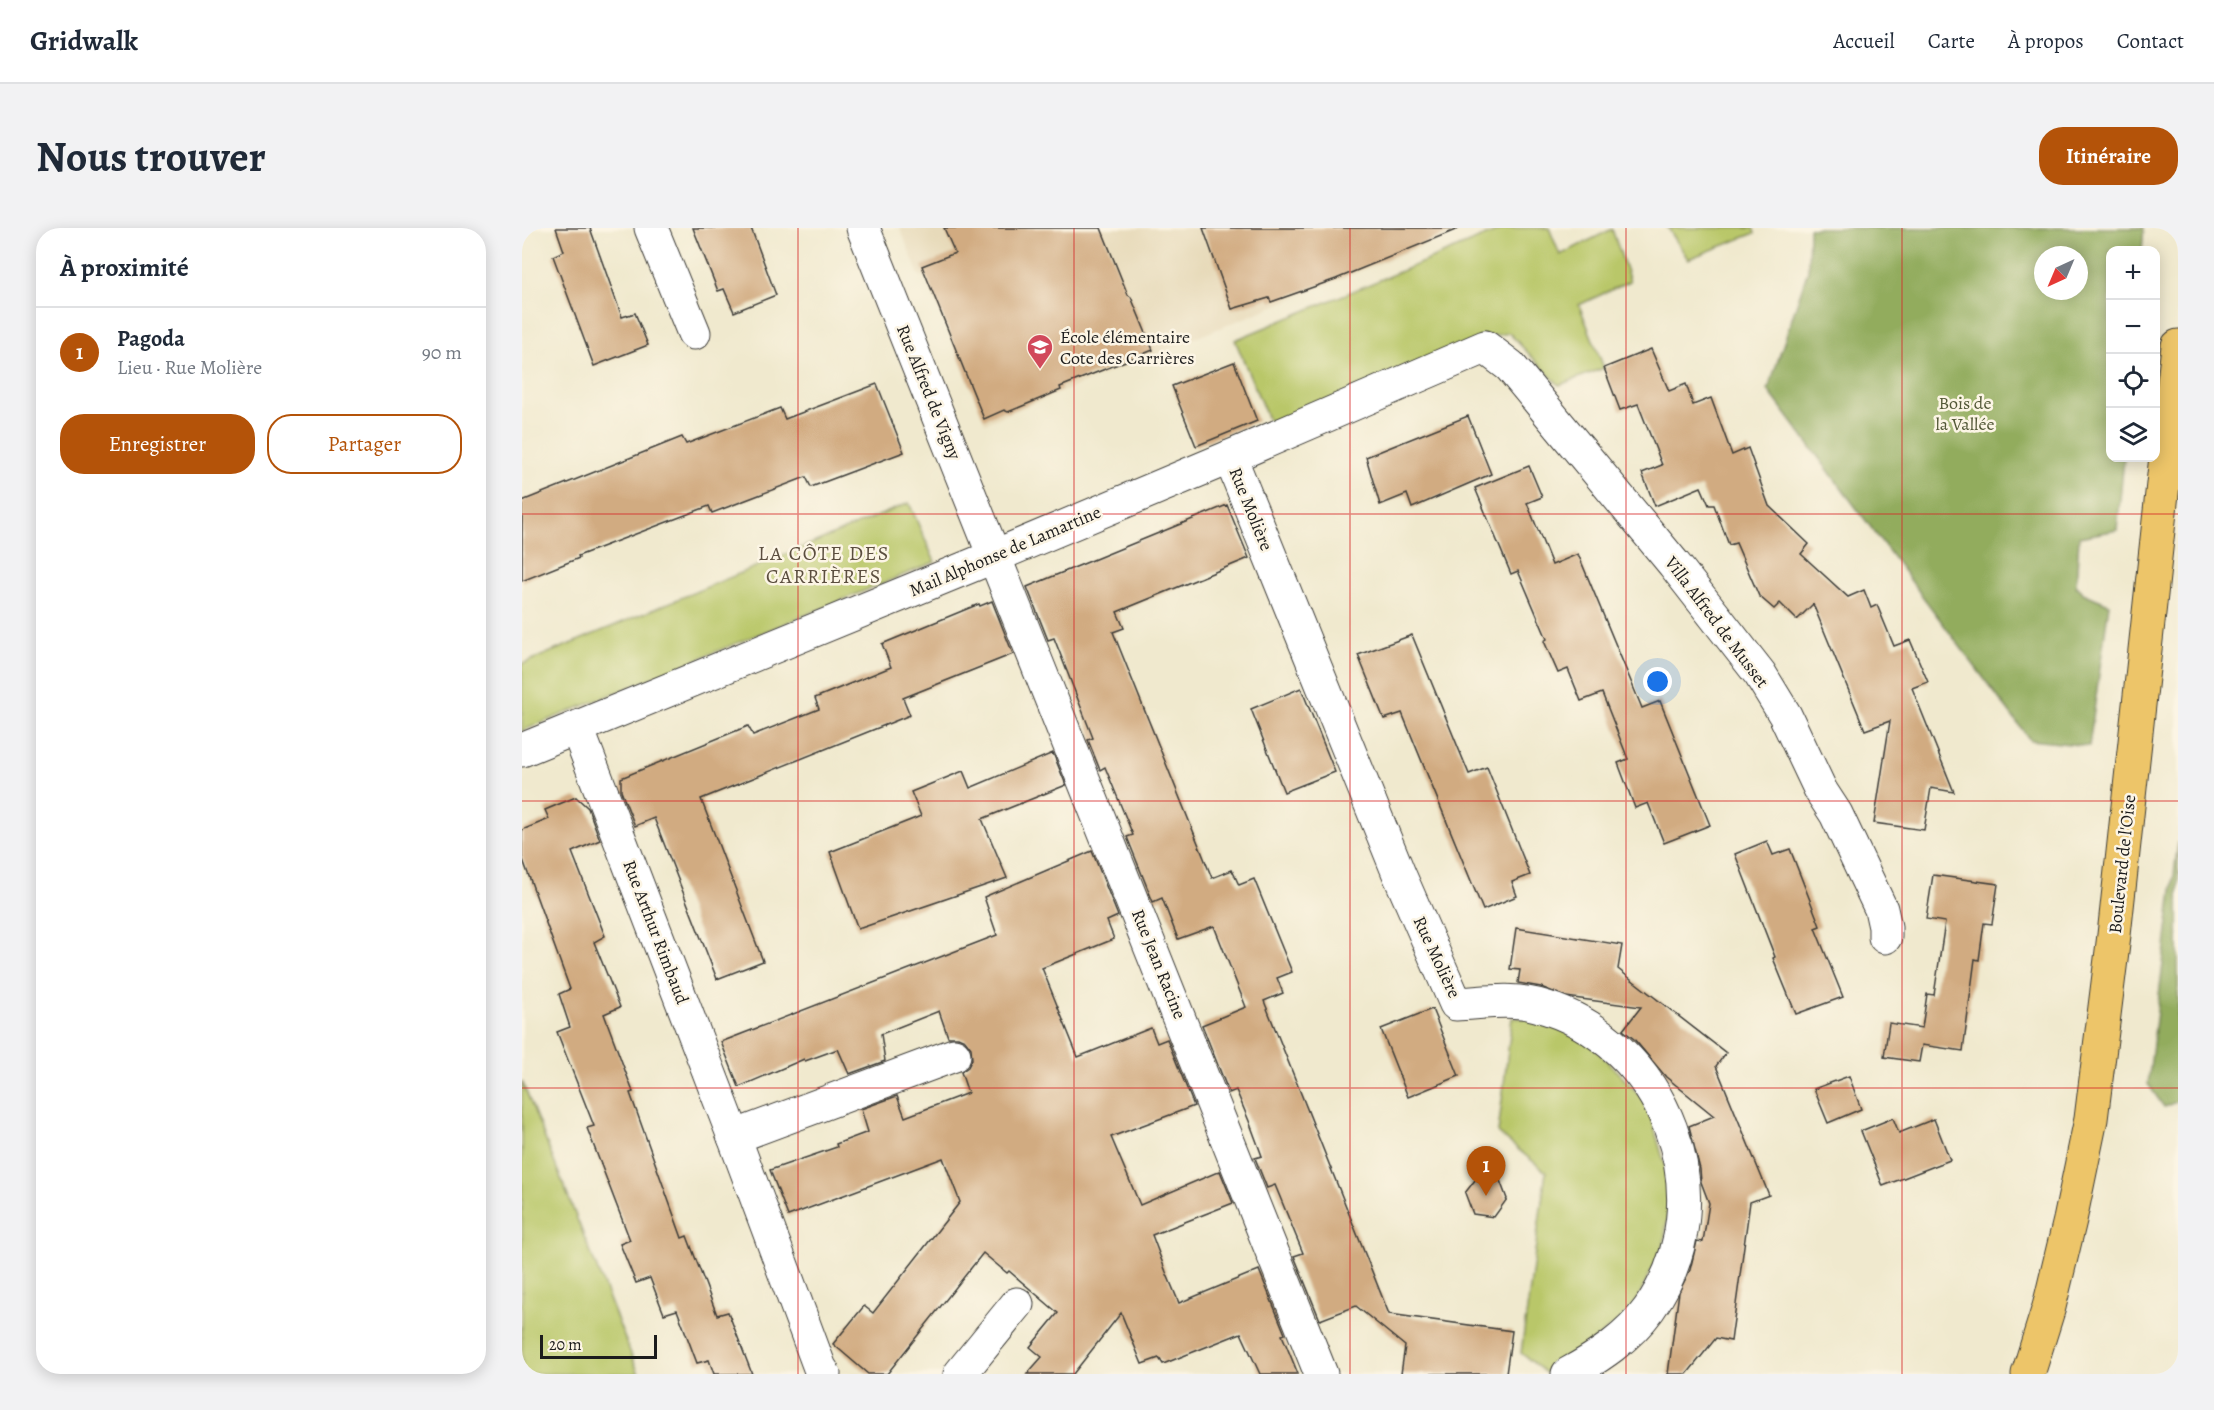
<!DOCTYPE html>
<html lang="fr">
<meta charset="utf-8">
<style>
:root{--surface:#fff;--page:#f2f2f3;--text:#1f2937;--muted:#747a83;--line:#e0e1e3;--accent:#b45309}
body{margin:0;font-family:Alegreya,serif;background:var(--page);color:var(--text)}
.controls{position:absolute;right:18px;top:18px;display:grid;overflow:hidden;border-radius:12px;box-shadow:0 3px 15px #0003}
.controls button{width:54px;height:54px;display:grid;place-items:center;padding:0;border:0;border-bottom:2px solid var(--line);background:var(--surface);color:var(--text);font:30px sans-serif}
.compass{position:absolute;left:1512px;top:18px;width:54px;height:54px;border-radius:50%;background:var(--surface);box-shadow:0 3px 15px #0003;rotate:224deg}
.scale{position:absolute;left:18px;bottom:15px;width:117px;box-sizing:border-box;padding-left:6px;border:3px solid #1c1c1c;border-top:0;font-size:16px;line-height:21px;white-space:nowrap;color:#1c1c1c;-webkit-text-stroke:4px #fcf5e5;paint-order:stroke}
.you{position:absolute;left:1136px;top:454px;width:21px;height:21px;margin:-15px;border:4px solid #fff;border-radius:50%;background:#1a73e8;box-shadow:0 0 0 9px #1a73e833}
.badge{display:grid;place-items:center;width:39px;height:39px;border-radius:50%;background:var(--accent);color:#fff;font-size:20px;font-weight:700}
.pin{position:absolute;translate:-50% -50px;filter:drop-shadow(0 2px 3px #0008)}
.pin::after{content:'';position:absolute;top:32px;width:21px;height:18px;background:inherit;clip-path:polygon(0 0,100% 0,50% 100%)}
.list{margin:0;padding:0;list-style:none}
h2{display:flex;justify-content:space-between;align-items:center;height:78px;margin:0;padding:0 24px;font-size:26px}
h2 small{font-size:20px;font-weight:400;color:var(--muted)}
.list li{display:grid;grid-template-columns:39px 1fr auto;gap:18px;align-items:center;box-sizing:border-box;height:90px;padding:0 24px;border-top:2px solid var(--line)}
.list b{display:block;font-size:22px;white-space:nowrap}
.list p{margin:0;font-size:20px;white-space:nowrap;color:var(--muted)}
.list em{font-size:20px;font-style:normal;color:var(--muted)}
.actions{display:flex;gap:12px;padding:18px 24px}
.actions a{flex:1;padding:14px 0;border:2px solid var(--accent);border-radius:24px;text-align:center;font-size:21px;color:var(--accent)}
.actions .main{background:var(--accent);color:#fff}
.icon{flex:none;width:33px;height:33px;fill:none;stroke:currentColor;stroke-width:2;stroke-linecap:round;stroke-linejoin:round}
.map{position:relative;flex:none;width:1656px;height:1146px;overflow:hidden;border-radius:24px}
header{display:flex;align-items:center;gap:36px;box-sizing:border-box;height:84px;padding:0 30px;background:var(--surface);border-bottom:2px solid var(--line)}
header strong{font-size:28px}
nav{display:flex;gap:33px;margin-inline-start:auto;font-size:21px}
.intro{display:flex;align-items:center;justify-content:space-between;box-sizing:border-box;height:144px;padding:0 36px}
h1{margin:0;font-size:42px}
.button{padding:15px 27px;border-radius:24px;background:var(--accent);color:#fff;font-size:21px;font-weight:700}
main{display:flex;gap:36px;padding:0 36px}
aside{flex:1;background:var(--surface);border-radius:24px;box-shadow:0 3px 15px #0003}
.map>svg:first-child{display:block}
</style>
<header>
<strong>Gridwalk</strong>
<nav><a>Accueil</a><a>Carte</a><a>À propos</a><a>Contact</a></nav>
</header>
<div class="intro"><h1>Nous trouver</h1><a class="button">Itinéraire</a></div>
<main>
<aside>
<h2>À proximité<small></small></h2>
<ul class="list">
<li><span class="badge">1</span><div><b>Pagoda</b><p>Lieu · Rue Molière</p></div><em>90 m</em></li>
</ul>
<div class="actions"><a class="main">Enregistrer</a><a>Partager</a></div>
</aside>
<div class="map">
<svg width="1656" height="1146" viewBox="0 0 1656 1146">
<rect width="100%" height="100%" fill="#fcf5e5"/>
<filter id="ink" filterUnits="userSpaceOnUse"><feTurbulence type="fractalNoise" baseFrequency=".0167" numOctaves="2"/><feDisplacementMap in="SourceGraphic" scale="12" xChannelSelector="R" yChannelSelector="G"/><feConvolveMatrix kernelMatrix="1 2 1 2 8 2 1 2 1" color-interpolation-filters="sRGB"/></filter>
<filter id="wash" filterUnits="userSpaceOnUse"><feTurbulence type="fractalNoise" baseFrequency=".008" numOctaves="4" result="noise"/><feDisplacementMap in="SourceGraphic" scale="24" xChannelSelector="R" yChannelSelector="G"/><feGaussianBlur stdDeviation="1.35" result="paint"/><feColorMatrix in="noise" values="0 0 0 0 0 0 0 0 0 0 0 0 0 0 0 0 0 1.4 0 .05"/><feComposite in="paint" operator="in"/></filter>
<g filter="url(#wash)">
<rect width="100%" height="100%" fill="#f0e9ce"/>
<path fill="#e7daba" d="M378,0h567l-482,195 -58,-145 -8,-3z"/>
<g fill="#b9c769" stroke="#6a7242" stroke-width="1.5">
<path d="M983,0h44l11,27 52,-26 18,52 -51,24 25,63 -45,17 -50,-52 -22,4 -217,87 -35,-84z"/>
<path d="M1146,0h85l2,5 -67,26z"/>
<path d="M387,275l26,59 -413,169v-67z"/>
<path d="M990,790h28l47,22 60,63 24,83 -7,59 -32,65 -64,51 -22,12 -25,-20 25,-181 -48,-39z"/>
<path d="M0,853l117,293h-117z"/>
</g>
<g fill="#92ac5d" stroke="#57643c" stroke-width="1.5" fill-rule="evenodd">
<path d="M1287,0h335l-2,22h-32v208h14l-7,72 -38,7 -3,49 7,7 26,11 -20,142 -59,-6 -262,-350 40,-120zM1521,27h36v36h-36z"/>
<path d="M1656,614v259l-14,6 -16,-23z"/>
</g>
<g id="blocks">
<g fill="#d1ab81">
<path d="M34,0h34l32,89 13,-4 13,32 -54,21 -41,-110 11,-5z"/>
<path d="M171,0h58l25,67 -42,17 -10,-23 -6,2z"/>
<path d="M422,0h157l27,67 3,2 22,53 -93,37 1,3 -53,22 -4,-2 -20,9 -62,-153 33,-13z"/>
<path d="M681,0h255v1l-122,50 -65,23 -2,-4 -37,11z"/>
<path d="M1129,121l18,42 17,-7 7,21 18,-7 21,57 16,-7 21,58 40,38 -8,10 47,43 16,-7 7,18 6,-3 17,41 16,-6 18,42 -16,6 42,104 -23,-4 -7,42 -50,-7 16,-102 -25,9 -52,-126 -16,16 -17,-17 -6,6 -15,-13 -23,-53 -7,2 -15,-40h-5l-8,-18 -46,19 -13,-33 20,-8 -24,-61 -18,6 -16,-42z"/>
<path d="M712,134l23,59 -61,25 -24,-60z"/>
<path d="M355,156l27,68 -93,35 -5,-10 -94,36 -3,-7 -131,50 1,2 -57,23v-80l160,-64 4,7 94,-36 5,11z"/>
<path d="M946,188l23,58 -79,34 -5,-14 -27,11 -14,-48z"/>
<path d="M1007,238l13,31 -15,6 25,62 26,-11 64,154 18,-7 50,124 -46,18 -16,-40 -13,5 -17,-45 10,-4 -26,-66 -21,8 -13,-32 -10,4 -14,-32 3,-2 -29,-68 -7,3 -36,-86z"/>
<path d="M705,277l22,53 -132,54 7,16 -11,4 99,246 20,-8 7,15 15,-6 38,93 -15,6 6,15 -19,8 125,313 123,17 -6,43h-105l4,-28 -49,-40 -36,14 -26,-64 9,-3 -28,-68 -8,3 -12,-30 7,-2 -13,-35 -13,-31 -7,3 -27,-68 44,-18 -32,-81 -36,13 -16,-41 -9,4 -26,-65 6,-2 -28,-68 -5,3 -12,-30 5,-2 -39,-100 -6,2 -21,-53z"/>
<path d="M470,373l21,53 -110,44 7,17 -209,84 62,162 -46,18 -63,-161 -19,8 -14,-35v-13l127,-52 5,9 66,-26 -4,-11 76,-31 -9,-23 97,-40 1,2z"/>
<path d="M890,407l57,139 18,-7 43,108 -18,7 5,14 -34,14 -81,-197 -18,6 -26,-64z"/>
<path d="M779,460l34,84 -51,20 -33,-83z"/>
<path d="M531,525l13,32 -84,34 25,59 -149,51 -28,-77 91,-36 -10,-24 52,-21 7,17z"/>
<path d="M54,569l12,11 12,32 -28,12 33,84 -11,6 26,65 -16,7 29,78 -3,1 52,145 5,-2 30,79 11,-3 24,62h-38l-5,-14 -12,3 -20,-53 -13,4 -14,-36 -14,5 -16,-39 10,-4 -43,-112 7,-2 -37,-94 13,-5 -11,-33 11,-5 -48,-132v-27l27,-11 -4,-9z"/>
<path d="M1245,613l6,14 17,-6 30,77 -5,2 28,69 -47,17 -23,-56 2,-1 -40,-103z"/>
<path d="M570,623l26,65 -11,5 7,18 -72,29 36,89 73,-29 6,15 10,-4 27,67 -83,31 29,68 80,-34 13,32 -81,32 14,37 13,31 80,-33 26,64 -3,1 16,39h-38l-19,-41 -78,31 -4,-6 -17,6 -21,-51 -48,61h-46l15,-17 -12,-10 28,-34 -49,-42 -2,2 -24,-20 -96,121h-19l-35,-30 31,-38 9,7 87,-111 -17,-44 -155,58 -18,-46 67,-23 -1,-3 32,-12 -7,-23 36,-13 8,21 63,-24 -7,-21 7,-5 4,-8 -1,-11 -6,-8 -7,-3h-10l-9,-26 -58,23 4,27 -36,13 -11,-25 -33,12 -1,-2 -65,28 -18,-45 276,-107 -13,-38z"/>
<path d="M1411,647l65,9 -6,40 -8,-1 -5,37 -4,-1 -12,92 -41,-6 -3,17 -35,-5 5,-34 33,5 5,-34 7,1 11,-73 -19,-3z"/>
<path d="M994,700l106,17 -4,24 108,84 -10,13 53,129 -19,7 -19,139 -15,-3 -29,36h-19l11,-82 11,-22 7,-29 6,1 6,-39 -8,-21 -1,-13 -11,-43 25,-10 -48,-39 -32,-38 -11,-9 18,-23 -75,-10 -25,-10 -23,-4 2,-13 -10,-1z"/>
<path d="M910,781l27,67 -51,21 -27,-68z"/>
<path d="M1327,848l12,33 -33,14 -14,-34z"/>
<path d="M1371,890l6,15 35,-14 16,41 -67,26 -22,-55z"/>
<path d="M957,947l20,3 8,21 -13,18 -21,-3 -8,-21z"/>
</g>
</g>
</g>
<g filter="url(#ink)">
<use href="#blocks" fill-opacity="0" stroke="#3c3b37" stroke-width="1.5"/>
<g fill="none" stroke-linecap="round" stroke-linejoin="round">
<g stroke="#3c3b37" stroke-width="35">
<g id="minor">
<path d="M129,0l43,105"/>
<path d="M341,0l458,1146"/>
<path d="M708,229l169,417 57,130c26,-1 55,-6 81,1 129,34 190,194 112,304 -21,29 -50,48 -81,65"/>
<path d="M55,500l157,409 86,231 4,6"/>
<path d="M0,522l473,-194 235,-99 255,-110 25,19 164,198 86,110 25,41 36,76 15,23 45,95 4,18v10"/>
<path d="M212,909l220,-82"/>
<path d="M438,1146l57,-70"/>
</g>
</g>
<g stroke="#3c3b37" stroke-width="35">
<path id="major" d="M1506,1146l21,-67 21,-87 21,-101 23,-184 64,-589"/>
</g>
<use href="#minor" stroke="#fff" stroke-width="33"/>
<use href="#major" stroke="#edc569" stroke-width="33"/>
</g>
</g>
<path fill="none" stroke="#d62828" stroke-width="1.5" stroke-opacity="0.55" d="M276,0v1146M552,0v1146M828,0v1146M1104,0v1146M1380,0v1146M0,286h1656M0,573h1656M0,860h1656"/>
<defs>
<g id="school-pin" transform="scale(1.35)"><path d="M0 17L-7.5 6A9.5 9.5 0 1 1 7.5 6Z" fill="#d1495b" stroke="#fcf5e5"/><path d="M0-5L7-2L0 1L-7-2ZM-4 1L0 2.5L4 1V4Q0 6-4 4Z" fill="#fff"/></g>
</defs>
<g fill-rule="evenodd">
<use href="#school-pin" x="518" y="119"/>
</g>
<g text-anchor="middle" stroke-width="5" stroke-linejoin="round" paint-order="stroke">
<g font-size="18" fill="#1c1c1c" stroke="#fcf5e5" text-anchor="start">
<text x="538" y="115">École élémentaire<tspan x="538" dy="21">Cote des Carrières</tspan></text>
</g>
<g font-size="18" fill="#1c1c1c" stroke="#fcf5e5">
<text transform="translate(407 164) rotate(68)" y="6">Rue Alfred de Vigny</text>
<text transform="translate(729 281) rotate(68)" y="6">Rue Molière</text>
<text transform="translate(483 323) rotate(-23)" y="6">Mail Alphonse de Lamartine</text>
<text transform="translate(1195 394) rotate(53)" y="6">Villa Alfred de Musset</text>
<text transform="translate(1600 636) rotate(-84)" y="6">Boulevard de l'Oise</text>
<text transform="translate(134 704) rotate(69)" y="6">Rue Arthur Rimbaud</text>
<text transform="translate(915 729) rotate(65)" y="6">Rue Molière</text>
<text transform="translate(637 736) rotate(68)" y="6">Rue Jean Racine</text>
</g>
<g font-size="18" fill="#535837" stroke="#fcf5e5">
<text x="1443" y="181">Bois de<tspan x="1443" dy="21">la Vallée</tspan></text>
</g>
<g font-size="20" letter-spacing="1.5" fill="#5b4e3f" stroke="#fcf5e5">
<text x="302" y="332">LA CÔTE DES<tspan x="302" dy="23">CARRIÈRES</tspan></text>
</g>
</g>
</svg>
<div class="controls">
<button>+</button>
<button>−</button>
<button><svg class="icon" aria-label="locate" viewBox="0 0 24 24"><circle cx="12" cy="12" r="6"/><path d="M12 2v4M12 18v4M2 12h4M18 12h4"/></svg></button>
<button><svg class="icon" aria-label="layers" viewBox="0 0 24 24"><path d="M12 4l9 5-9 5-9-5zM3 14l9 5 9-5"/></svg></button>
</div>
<svg class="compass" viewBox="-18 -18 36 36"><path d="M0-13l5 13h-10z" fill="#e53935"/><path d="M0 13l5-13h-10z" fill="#747a83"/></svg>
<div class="scale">20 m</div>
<div class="you"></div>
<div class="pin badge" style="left:964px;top:968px">1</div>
</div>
</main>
